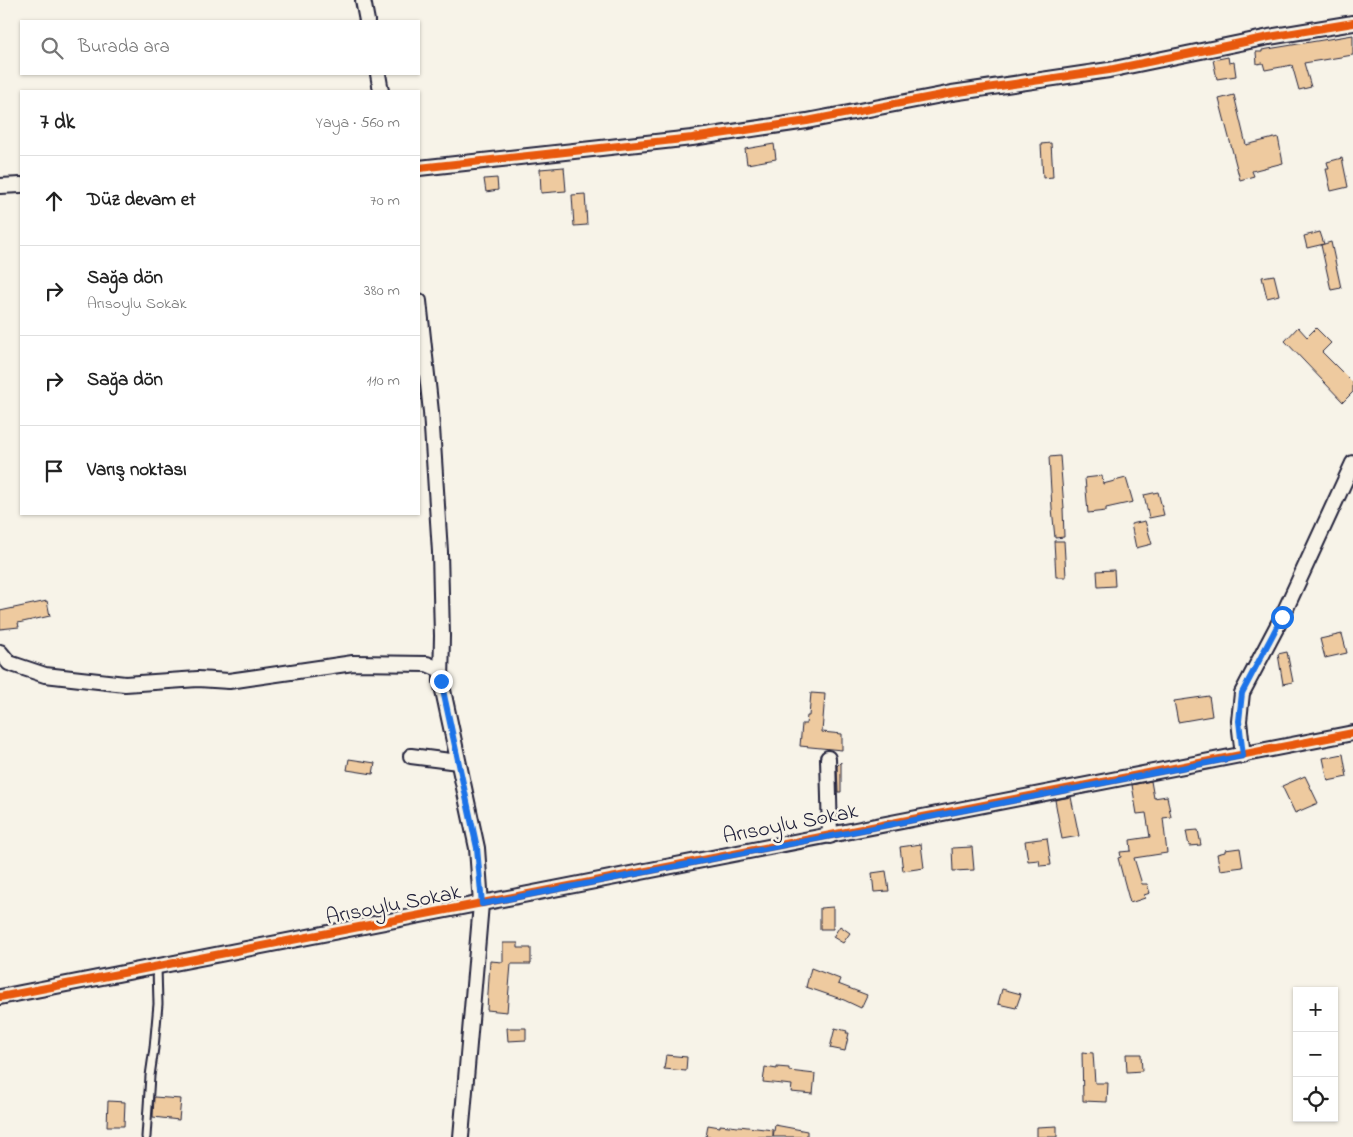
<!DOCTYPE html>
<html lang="tr">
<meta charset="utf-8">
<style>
:root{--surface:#fff;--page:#f2f2f2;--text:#222;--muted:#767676;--line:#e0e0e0}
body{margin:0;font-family:"Indie Flower",sans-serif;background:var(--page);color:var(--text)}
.controls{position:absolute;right:15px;bottom:15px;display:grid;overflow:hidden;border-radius:0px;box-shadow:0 1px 4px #0004}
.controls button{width:45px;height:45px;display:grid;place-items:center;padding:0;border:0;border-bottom:1px solid var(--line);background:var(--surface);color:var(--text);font:25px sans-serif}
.stop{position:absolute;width:15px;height:15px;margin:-11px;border:4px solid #1a73e8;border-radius:50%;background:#fff}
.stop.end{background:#1a73e8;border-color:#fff;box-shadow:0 1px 5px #0008}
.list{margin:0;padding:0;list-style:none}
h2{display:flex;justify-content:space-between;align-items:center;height:65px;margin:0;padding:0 20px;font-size:21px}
h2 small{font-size:16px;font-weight:400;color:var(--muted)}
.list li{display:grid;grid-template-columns:32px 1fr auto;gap:15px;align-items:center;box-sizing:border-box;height:90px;padding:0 20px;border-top:1px solid var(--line)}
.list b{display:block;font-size:19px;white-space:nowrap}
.list p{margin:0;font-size:16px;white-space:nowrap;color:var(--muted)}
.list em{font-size:16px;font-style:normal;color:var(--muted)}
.icon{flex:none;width:28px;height:28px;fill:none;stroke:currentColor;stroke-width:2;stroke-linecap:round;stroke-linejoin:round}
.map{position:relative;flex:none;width:1353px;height:1137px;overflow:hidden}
.search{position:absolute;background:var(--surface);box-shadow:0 1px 4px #0004;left:20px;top:20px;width:400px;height:55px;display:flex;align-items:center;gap:12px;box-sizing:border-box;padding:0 18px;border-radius:0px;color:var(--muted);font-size:19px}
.panel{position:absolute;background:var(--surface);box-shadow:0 1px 4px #0004;left:20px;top:90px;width:400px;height:425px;border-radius:0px}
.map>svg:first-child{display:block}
</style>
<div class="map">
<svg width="1353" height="1137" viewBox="0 0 1353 1137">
<rect width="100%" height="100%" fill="#f7f3e8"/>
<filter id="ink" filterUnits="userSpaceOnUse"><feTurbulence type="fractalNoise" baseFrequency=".02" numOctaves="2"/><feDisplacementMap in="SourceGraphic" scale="10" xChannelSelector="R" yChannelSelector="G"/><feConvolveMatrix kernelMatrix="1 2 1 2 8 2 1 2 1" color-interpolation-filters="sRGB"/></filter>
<g filter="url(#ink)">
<g fill="#eeca9f" stroke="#22223b">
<path d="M1353,35v20l-49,8 7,24 -12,3 -7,-25 -27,5 -2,-7 -6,1 -1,-12h6v-2z"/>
<path d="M1228,57l1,6 5,-1 2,14 -19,3 -4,-19z"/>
<path d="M1234,95l12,50 32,-8 5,26 -31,8 2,5 -14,4 -21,-81z"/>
<path d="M1051,143l2,34 -10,1 -2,-34z"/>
<path d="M774,144l2,15 -29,5 -2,-15z"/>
<path d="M1342,158l6,29 -17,4 -5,-22h3l-2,-7z"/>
<path d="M564,167l2,24 -25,2 -1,-24z"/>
<path d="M497,178l1,12 -12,2 -2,-13z"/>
<path d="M585,194l2,31 -13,1 -2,-31z"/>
<path d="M1320,232l4,12 -17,4 -3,-12z"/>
<path d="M1331,242l10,46 -10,2 -10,-45z"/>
<path d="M1274,275l5,20 -12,3 -5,-21z"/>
<path d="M1298,327l9,10 9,-9 15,15 -9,9 31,31v9l-10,10 -58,-61z"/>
<path d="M1060,456l4,52h-1l1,29 -9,1 -3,-30 -3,-51z"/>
<path d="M1102,476l1,8 23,-6 7,24 -27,6v3l-18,2 -3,-35z"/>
<path d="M1158,492l6,23 -15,3 -5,-23z"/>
<path d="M1145,521l7,23 -16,4 -5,-24z"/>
<path d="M1054,541h10l2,36h-10z"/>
<path d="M1114,570l1,16 -17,1 -1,-16z"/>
<path d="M47,601l3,15 -32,7 1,4 -19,2v-18z"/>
<path d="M1342,634l5,19 -22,5 -5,-19z"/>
<path d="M1287,652l6,30 -10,2 -5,-30z"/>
<path d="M811,693l14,1 -3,38 20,2v16l-42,-4 2,-22h4l1,-8h2z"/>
<path d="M1209,696l3,20 -34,6 -4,-21z"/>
<path d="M1343,754l4,23 -19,4 -5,-23z"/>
<path d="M349,759l26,4 -2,11 -26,-4z"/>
<path d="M841,762v30h-3l-1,-26z"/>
<path d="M1305,776l13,27 -23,10 -13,-27z"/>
<path d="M1151,781l3,17 13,-2 4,21 -8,1 4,35 -33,5 8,26h5l3,9 -6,2 1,3 -15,5 -12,-45 3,-1 -1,-5 11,-1 -1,-11 20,-3 -4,-24 -9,1 -5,-29z"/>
<path d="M1071,797l8,39 -17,3 -7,-39z"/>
<path d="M1198,830l3,15 -12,1 -3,-15z"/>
<path d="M1047,838l4,27 -11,1 -1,-6 -11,1 -3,-20z"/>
<path d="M921,844l3,24 -21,3 -3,-24z"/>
<path d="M972,847l2,23 -21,1 -1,-23z"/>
<path d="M1240,848l3,19 -23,3 -3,-16 8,-2v-2z"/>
<path d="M886,871l3,20 -15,1 -2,-19z"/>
<path d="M833,907v22h-13v-21z"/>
<path d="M840,926l10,7 -7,10 -10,-6z"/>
<path d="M503,943h15v5h13v16h-20l-4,48 -20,-2 3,-49 13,1z"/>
<path d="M811,968l29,11 -2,5 29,11 -6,13 -17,-8 -38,-13z"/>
<path d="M1002,989l19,5 -5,14 -18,-4z"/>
<path d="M507,1028h19v12l-18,1z"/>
<path d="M835,1028l12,3 -1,2h3l-4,18 -15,-3z"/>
<path d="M1082,1052l11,1 2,30h13l-1,19 -24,-1z"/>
<path d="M1126,1054h15l1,17 -15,1z"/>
<path d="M666,1055l21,2 -1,14 -22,-2z"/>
<path d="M765,1067l12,2v-2l12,1v3l26,3 -2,20 -22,-2 1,-7 -29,-3z"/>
<path d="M154,1097l27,2 -2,21 -26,-3z"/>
<path d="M108,1101l17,1 -1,24h-17z"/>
<path d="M708,1125l12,2v-2l18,2 1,-1 34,4v7h-67z"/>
<path d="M775,1125l32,6v6h-34z"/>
<path d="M1057,1126v11h-20v-10z"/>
</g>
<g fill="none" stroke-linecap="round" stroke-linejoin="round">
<g stroke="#22223b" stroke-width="11">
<path id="lane" d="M146,1137l4,-61 4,-28 4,-44 -1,-37"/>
</g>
<g stroke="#22223b" stroke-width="18">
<g id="street">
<path d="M363,0l4,21"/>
<path d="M378,74l3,17"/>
<path d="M419,168l273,-30 115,-17 145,-28 157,-23 160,-33 84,-14"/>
<path d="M0,186l21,-1"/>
<path d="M419,301l12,111 9,140 2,84 -1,45 36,167 4,56 -20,233"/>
<path d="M0,652l9,11 36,12 80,9 73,-5 31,2 124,-18 74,1 14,6"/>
<path d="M411,756l47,6"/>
<path d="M1243,756l-4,-35 3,-28 40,-76 71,-154"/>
<path d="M828,758l2,78"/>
<path d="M0,997l1353,-264"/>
</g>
</g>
<use href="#lane" stroke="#f7f3e8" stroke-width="7"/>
<use href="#street" stroke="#f7f3e8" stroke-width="14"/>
<g stroke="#f7f3e8" stroke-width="11">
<g id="cycleway">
<path d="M419,168l273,-30 115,-17 145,-28 157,-23 160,-33 84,-14"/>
<path d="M0,997l1353,-264"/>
</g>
</g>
<use href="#cycleway" stroke="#e8590c" stroke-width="8"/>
</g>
</g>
<g fill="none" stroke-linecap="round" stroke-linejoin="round" filter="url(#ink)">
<path stroke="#1a73e8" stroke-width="6" d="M441,681l36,167 5,56 761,-148 -4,-35 3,-28 40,-76"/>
</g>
<g text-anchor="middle" stroke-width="5" stroke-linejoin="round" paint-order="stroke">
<g font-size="22" fill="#22223b" stroke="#f7f3e8">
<text transform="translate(790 822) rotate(-11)" y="8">Arısoylu Sokak</text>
<text transform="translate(393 903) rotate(-11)" y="8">Arısoylu Sokak</text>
</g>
</g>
</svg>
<div class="controls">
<button>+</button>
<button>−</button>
<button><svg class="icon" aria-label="locate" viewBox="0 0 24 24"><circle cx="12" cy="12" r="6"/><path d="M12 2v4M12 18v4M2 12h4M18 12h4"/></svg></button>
</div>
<div class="stop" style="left:1282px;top:617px"></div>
<div class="stop end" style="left:441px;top:681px"></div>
<div class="search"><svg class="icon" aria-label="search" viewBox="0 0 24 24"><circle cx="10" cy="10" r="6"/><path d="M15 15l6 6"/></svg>Burada ara</div>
<section class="panel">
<h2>7 dk<small>Yaya · 560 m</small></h2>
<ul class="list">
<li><svg class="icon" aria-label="ahead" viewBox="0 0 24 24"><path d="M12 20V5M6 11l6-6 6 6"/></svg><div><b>Düz devam et</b></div><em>70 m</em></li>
<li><svg class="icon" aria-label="right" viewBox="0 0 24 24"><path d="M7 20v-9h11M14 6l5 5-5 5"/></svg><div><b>Sağa dön</b><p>Arısoylu Sokak</p></div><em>380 m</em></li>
<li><svg class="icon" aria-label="right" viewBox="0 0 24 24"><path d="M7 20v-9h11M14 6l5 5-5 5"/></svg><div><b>Sağa dön</b></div><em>110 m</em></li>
<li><svg class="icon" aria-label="arrive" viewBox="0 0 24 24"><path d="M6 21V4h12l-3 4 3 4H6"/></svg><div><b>Varış noktası</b></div></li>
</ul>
</section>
</div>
